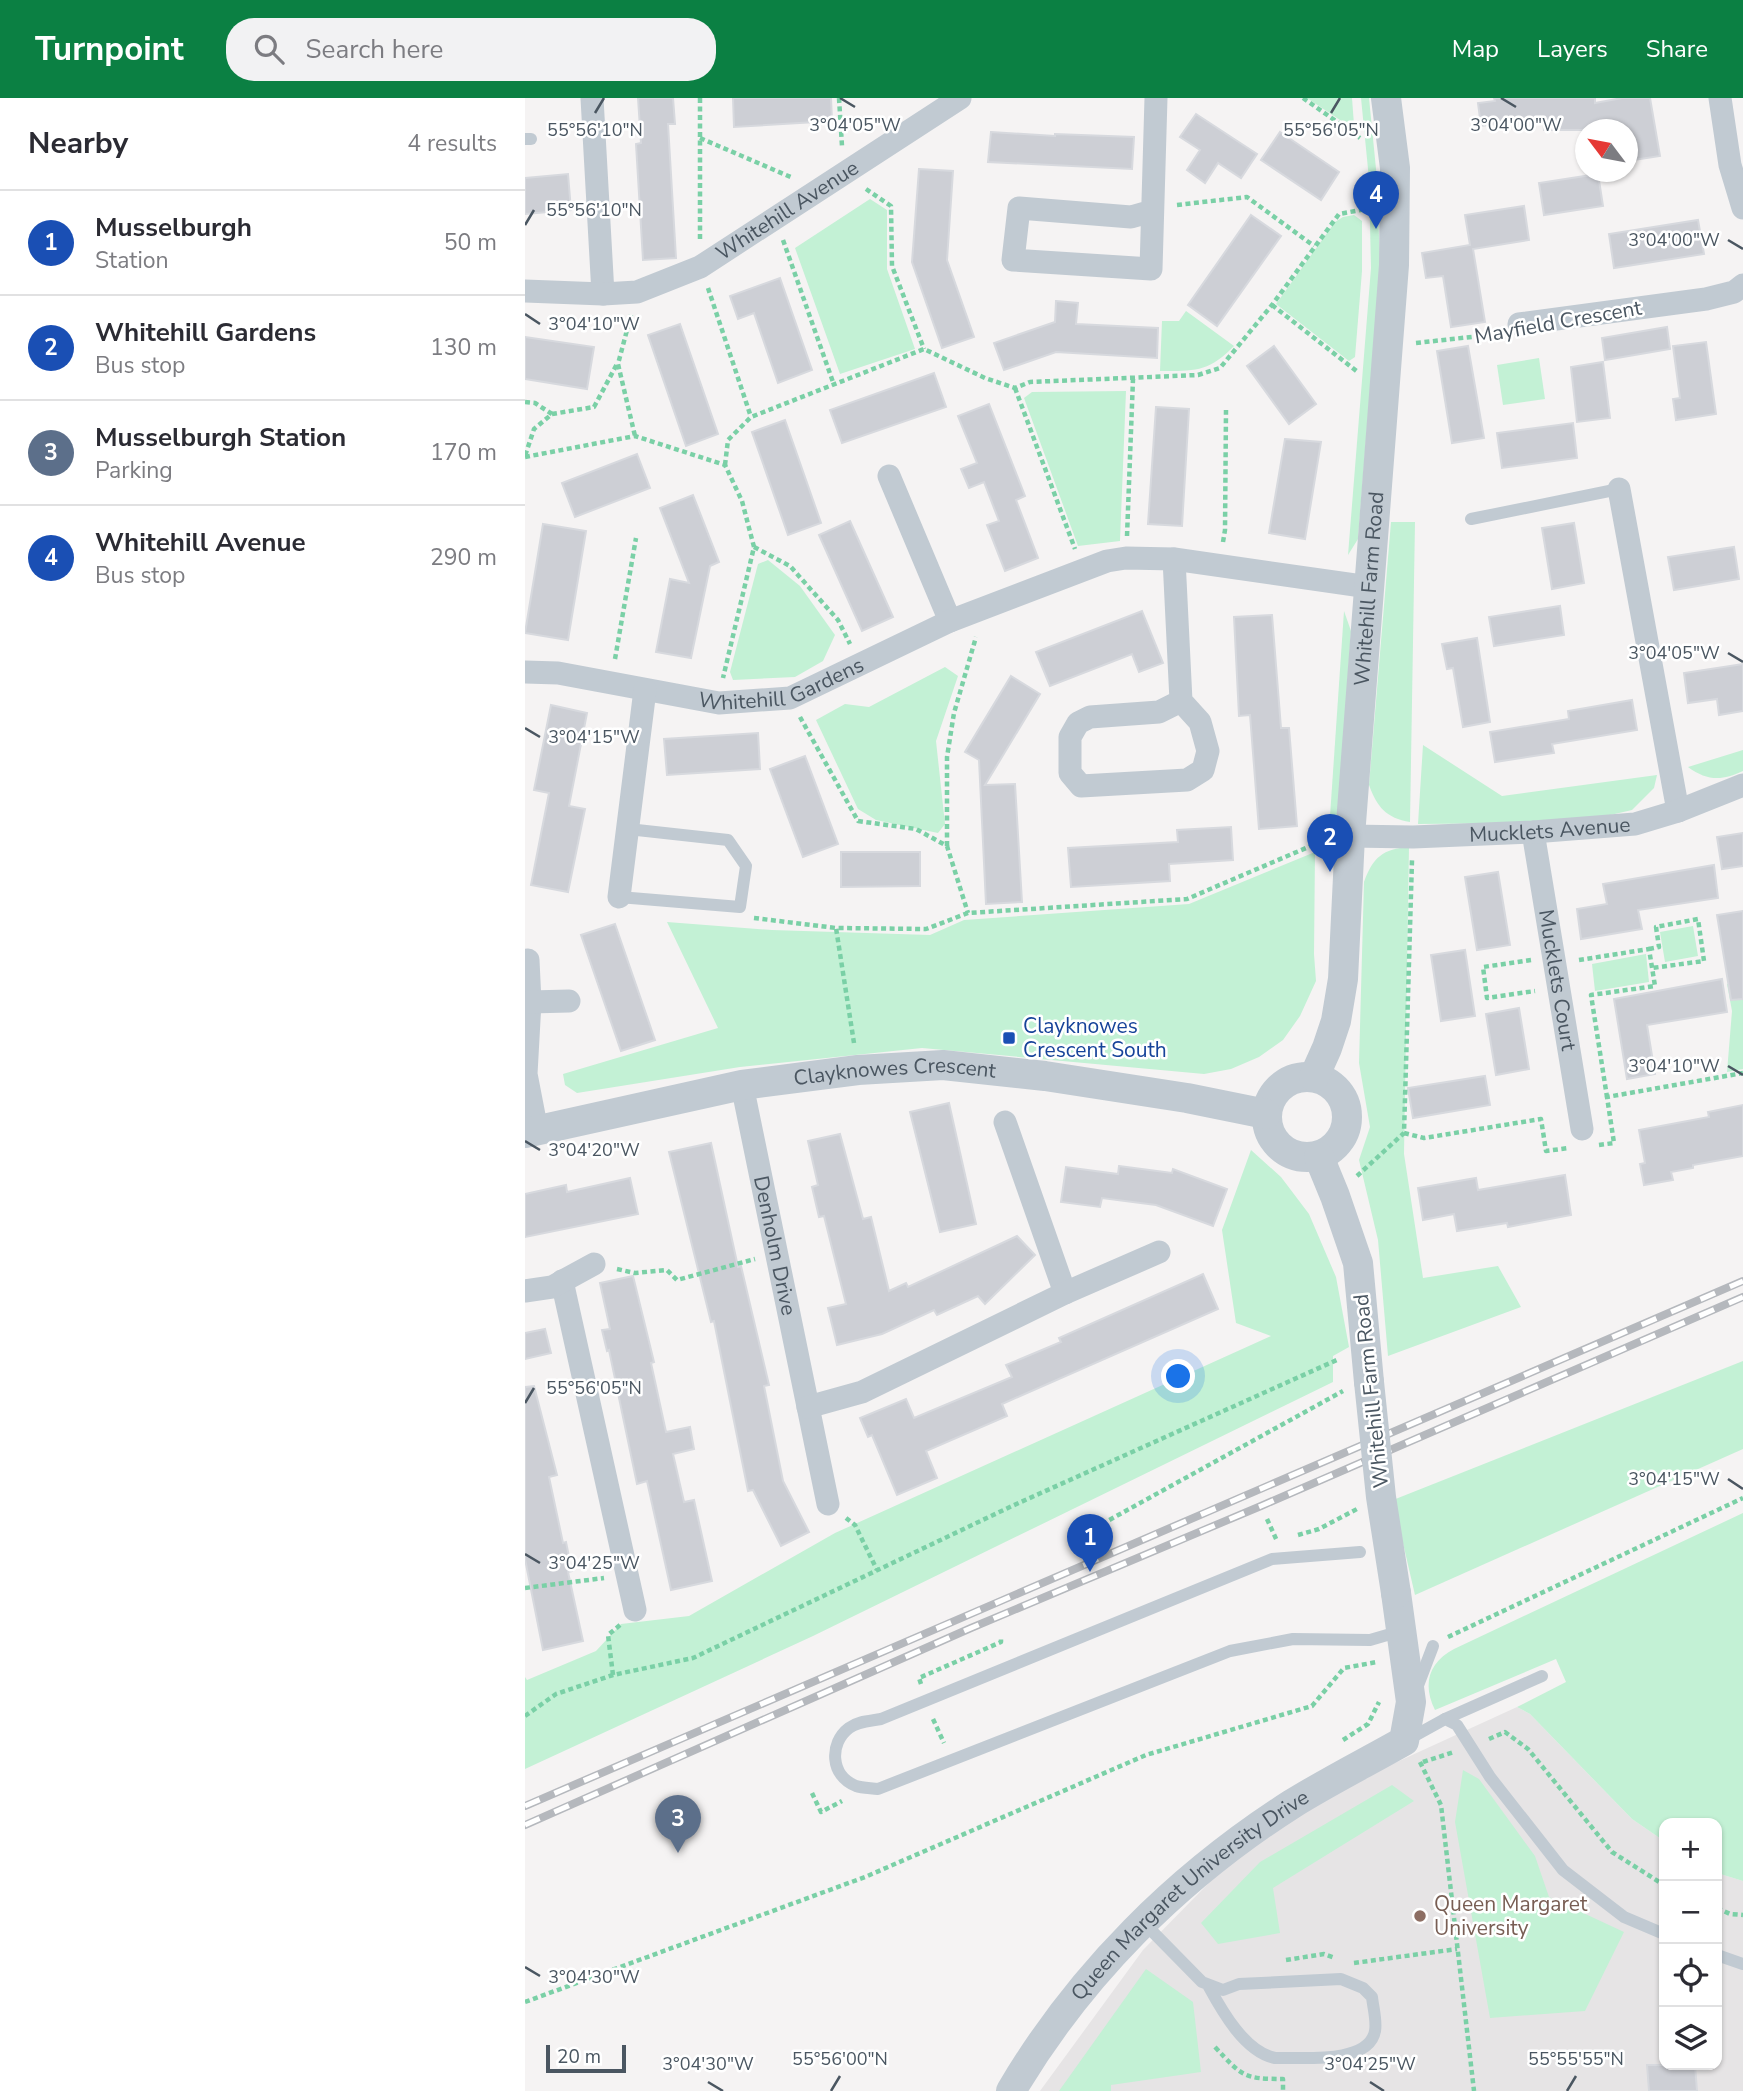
<!DOCTYPE html>
<meta charset="utf-8">
<style>
:root{--surface:#fff;--page:#f2f2f3;--text:#2b2b33;--muted:#7c7c81;--line:#e1e1e2;--accent:#0b8043}
body{margin:0;font-family:"Nunito Sans",sans-serif;background:var(--page);color:var(--text)}
.controls{position:absolute;right:21px;bottom:21px;display:grid;overflow:hidden;border-radius:14px;box-shadow:0 2px 5px #0004}
.controls button{width:63px;height:63px;display:grid;place-items:center;padding:0;border:0;border-bottom:2px solid var(--line);background:var(--surface);color:var(--text);font:35px sans-serif}
.compass{position:absolute;left:1050px;top:21px;width:63px;height:63px;border-radius:50%;background:var(--surface);box-shadow:0 2px 5px #0004;rotate:302deg}
.scale{position:absolute;left:21px;bottom:18px;width:80px;box-sizing:border-box;padding-left:7px;border:4px solid #4a5661;border-top:0;font-size:19px;line-height:24px;white-space:nowrap;color:#4a5661;-webkit-text-stroke:5px #fff;paint-order:stroke}
.you{position:absolute;left:654px;top:1279px;width:24px;height:24px;margin:-18px;border:5px solid #fff;border-radius:50%;background:#1a73e8;box-shadow:0 0 0 10px #1a73e833}
.badge{display:grid;place-items:center;width:46px;height:46px;border-radius:50%;background:var(--accent);color:#fff;font-size:23px;font-weight:700}
.pin{position:absolute;translate:-50% -58px;filter:drop-shadow(0 2px 4px #0008)}
.pin::after{content:'';position:absolute;top:37px;width:24px;height:21px;background:inherit;clip-path:polygon(0 0,100% 0,50% 100%)}
.list{margin:0;padding:0;list-style:none}
h2{display:flex;justify-content:space-between;align-items:center;height:91px;margin:0;padding:0 28px;font-size:30px}
h2 small{font-size:23px;font-weight:400;color:var(--muted)}
.list li{display:grid;grid-template-columns:46px 1fr auto;gap:21px;align-items:center;box-sizing:border-box;height:105px;padding:0 28px;border-top:2px solid var(--line)}
.list b{display:block;font-size:26px;white-space:nowrap}
.list p{margin:0;font-size:23px;white-space:nowrap;color:var(--muted)}
.list em{font-size:23px;font-style:normal;color:var(--muted)}
.icon{flex:none;width:38px;height:38px;fill:none;stroke:currentColor;stroke-width:2;stroke-linecap:round;stroke-linejoin:round}
.map{position:relative;flex:none;width:1218px;height:1993px;overflow:hidden}
header{display:flex;align-items:center;gap:42px;box-sizing:border-box;height:98px;padding:0 35px;background:var(--accent);color:#fff}
header strong{font-size:33px}
nav{display:flex;gap:38px;margin-inline-start:auto;font-size:24px}
.search{width:490px;height:63px;background:var(--page);display:flex;align-items:center;gap:18px;box-sizing:border-box;padding:0 24px;border-radius:28px;color:var(--muted);font-size:26px}
main{display:flex}
aside{flex:1;background:var(--surface)}
.map>svg:first-child{display:block}
</style>
<header>
<strong>Turnpoint</strong>
<div class="search"><svg class="icon" aria-label="search" viewBox="0 0 24 24"><circle cx="10" cy="10" r="6"/><path d="M15 15l6 6"/></svg>Search here</div>
<nav><a>Map</a><a>Layers</a><a>Share</a></nav>
</header>
<main>
<aside>
<h2>Nearby<small>4 results</small></h2>
<ul class="list">
<li><span class="badge" style="background:#1a4fb4">1</span><div><b>Musselburgh</b><p>Station</p></div><em>50 m</em></li>
<li><span class="badge" style="background:#1a4fb4">2</span><div><b>Whitehill Gardens</b><p>Bus stop</p></div><em>130 m</em></li>
<li><span class="badge" style="background:#5c6f8a">3</span><div><b>Musselburgh Station</b><p>Parking</p></div><em>170 m</em></li>
<li><span class="badge" style="background:#1a4fb4">4</span><div><b>Whitehill Avenue</b><p>Bus stop</p></div><em>290 m</em></li>
</ul>
</aside>
<div class="map">
<svg width="1218" height="1993" viewBox="0 0 1218 1993">
<rect width="100%" height="100%" fill="#f5f3f3"/>
<path fill="#e6e4e5" d="M992,1609l13,7 102,105 32,22v224h53v-192l26,8v210h-703l103,-141 110,-112 109,-60z"/>
<g fill="#c3f1d5">
<path d="M782,0h45l2,27 -5,1z"/>
<path d="M836,0h8l8,81 3,86 -22,274 -10,16 23,-287 -2,-89z"/>
<path d="M345,101l17,11v59l28,80 -75,25 -45,-126z"/>
<path d="M829,117l8,6v50l-7,86 -6,4 -73,-57 59,-82 8,-5z"/>
<path d="M661,213l48,35c-25,26 -39,25 -74,25l2,-50h17z"/>
<path d="M1014,260l6,41 -42,6 -6,-40z"/>
<path d="M601,293l-6,150 -42,5 -54,-148 8,-6z"/>
<path d="M866,424h24l-5,300c-24,-4 -33,-15 -41,-37z"/>
<path d="M243,462l32,26 35,49 -12,26 -28,16 -62,3 -3,-8 28,-108z"/>
<path d="M819,513l7,20 -16,229h-8z"/>
<path d="M420,569l13,9 -22,65 9,83 -7,9 -62,-13 -18,-11 -42,-89 29,-16 24,3z"/>
<path d="M898,647l79,51 155,-21 -3,13 -22,22 -26,6 -84,7 -104,1z"/>
<path d="M1218,652v21c-21,10 -36,10 -55,-4z"/>
<path d="M884,749l-5,307 19,124 75,-12 23,41 -133,49 -10,-116 -19,-80 11,-33 -11,-64 5,-181c9,-25 19,-33 45,-35z"/>
<path d="M790,754l-1,102 2,27 -16,35 -17,24 -24,17 -28,12 -27,5 -282,-26 -182,19 -163,26 -12,-8 -2,-11 155,-46 -51,-106 105,8 158,5 34,-15 225,-16z"/>
<path d="M1168,828l5,30 -33,6 -5,-30z"/>
<path d="M1121,856l3,28 -54,9 -3,-27z"/>
<path d="M1218,883v88l-16,3 5,-61 -5,-27z"/>
<path d="M726,1052l30,27 28,37 27,63 13,70 -16,9v26l-520,254 -288,133v-92l2,3 69,-29 25,-27 68,-8 146,-83 436,-197 -35,-13 -14,-93z"/>
<path d="M1218,1263v88l-328,146 -22,-95z"/>
<path d="M1218,1415v368l-26,-8v-50h-53v18l-32,-22 -102,-105 -13,-7 49,-25 -10,-23 -121,51c-13,-26 -6,-48 19,-61z"/>
<path d="M938,1672l16,9 56,77 14,41 75,35 -39,79 -95,7 -35,-196z"/>
<path d="M867,1687l22,16 -141,87 7,45 -62,11 -17,-21 59,-61z"/>
<path d="M621,1871l47,33 8,70 -90,13v6h-52z"/>
</g>
<g fill="#cdcfd5" stroke="#d7d9de" stroke-width="2">
<path d="M113,0h35l2,26h-7l8,134 -33,2 -7,-116 5,-1z"/>
<path d="M208,0h98l1,23 -98,6z"/>
<path d="M969,0h101v5l27,-5h28l10,58 -33,5v-31h-83l-1,-12 -62,8 -3,-23 17,-2z"/>
<path d="M671,16l61,40 -16,24 -23,-15 -13,20 -18,-13 13,-20 -20,-13z"/>
<path d="M466,34l64,4v-2l79,3 -2,32 -144,-7z"/>
<path d="M755,34l59,40 -18,28 -60,-40z"/>
<path d="M394,71l34,2 -6,89 27,77 -32,11 -30,-86z"/>
<path d="M43,76l3,36 -46,4v-36z"/>
<path d="M1073,76l5,32 -59,9 -5,-32z"/>
<path d="M999,108l5,34 -56,9 12,73 -34,5 -8,-51 -17,2 -4,-25 48,-8 -5,-30z"/>
<path d="M726,117l30,21 -64,90 -29,-21z"/>
<path d="M1173,122l6,34 -90,14 -5,-34z"/>
<path d="M255,180l32,92 -34,13 -24,-70 -16,6 -8,-23z"/>
<path d="M531,203l22,2 -2,21 82,4 -1,30 -101,-6 -52,18 -10,-27 61,-21z"/>
<path d="M155,226l38,110 -32,12 -38,-111z"/>
<path d="M1142,229l3,22 -65,11 -3,-22z"/>
<path d="M0,239l69,10 -7,42 -62,-10z"/>
<path d="M1181,244l10,72 -40,6 -3,-21 7,-1 -7,-52z"/>
<path d="M749,248l42,58 -27,20 -42,-58z"/>
<path d="M943,248l16,92 -32,5 -15,-92z"/>
<path d="M1078,264l7,56 -33,4 -6,-55z"/>
<path d="M409,275l12,34 -104,36 -12,-33z"/>
<path d="M464,306l36,92 -9,4 22,58 -33,13 -18,-46 12,-4 -15,-39 -15,6 -8,-19 16,-6 -19,-47z"/>
<path d="M631,309l33,2 -7,117 -34,-2z"/>
<path d="M260,322l36,103 -33,12 -36,-103z"/>
<path d="M1048,325l4,35 -75,10 -5,-35z"/>
<path d="M760,341l36,3 -16,97 -36,-6z"/>
<path d="M112,356l13,34 -75,29 -13,-34z"/>
<path d="M168,397l26,67 -9,4 -19,92 -35,-6 14,-73 19,4 -29,-75z"/>
<path d="M325,423l43,96 -31,14 -43,-96z"/>
<path d="M1049,425l10,60 -32,6 -10,-61z"/>
<path d="M18,426l43,7 -18,109 -43,-7z"/>
<path d="M1209,449l5,32 -65,11 -6,-33z"/>
<path d="M1035,508l4,29 -70,11 -5,-29z"/>
<path d="M617,513l21,52 -24,9 -7,-18 -82,32 -14,-34z"/>
<path d="M747,517l9,113h8l8,98 -38,3 -9,-114 -11,1 -5,-99z"/>
<path d="M952,540l13,84 -27,5 -10,-59 -6,1 -5,-25z"/>
<path d="M1218,566v47l-24,4 -2,-16 -29,4 -4,-30z"/>
<path d="M486,578l29,18 -55,91 30,-1 7,118 -36,2 -7,-144 -14,-8z"/>
<path d="M1107,602l5,30 -85,14 2,9 -59,9 -5,-30 79,-13 -1,-8z"/>
<path d="M26,607l36,8 -18,93 16,3 -17,83 -37,-7 18,-92 -15,-3z"/>
<path d="M233,635l2,36 -93,6 -3,-36z"/>
<path d="M280,658l33,88 -35,13 -33,-88z"/>
<path d="M706,729l2,33 -64,4 1,17 -99,6 -3,-39 110,-6 -1,-12z"/>
<path d="M1218,735v33l-21,3 -5,-32z"/>
<path d="M316,754h79v34l-79,1z"/>
<path d="M1189,767l4,33 -80,12 4,19 -61,10 -4,-30 30,-5 -4,-20z"/>
<path d="M973,774l12,73 -33,5 -12,-73z"/>
<path d="M1218,813v88l-12,1 -14,-85z"/>
<path d="M90,826l40,116 -34,11 -40,-116z"/>
<path d="M940,852l10,66 -34,5 -10,-66z"/>
<path d="M1197,881l5,33 -80,13 8,49 -28,5 -13,-80z"/>
<path d="M994,910l10,61 -33,6 -10,-61z"/>
<path d="M960,978l5,29 -77,13 -5,-30z"/>
<path d="M424,1005l27,121 -36,8 -30,-120z"/>
<path d="M1218,1007v51l-50,9v3l-22,4 2,8 -29,5 -4,-21 5,-1 -6,-33 70,-13 -1,-5z"/>
<path d="M315,1036l23,85 8,-2 18,74 17,-8 2,4 109,-51 18,19 -50,49 -7,-8 -41,19 -3,-5 -52,24 -45,11 -9,-37 18,-4 -22,-88 -5,1 -7,-30 6,-2 -10,-44z"/>
<path d="M186,1045l27,124 3,-1 28,119 -5,1 19,95 26,51 -28,14 -28,-56 -5,1 -34,-170 -3,1 -42,-170z"/>
<path d="M594,1068l53,7 1,-4 54,20 -14,37 -57,-21 -54,-7 -2,9 -39,-5 5,-35 52,7z"/>
<path d="M1040,1077l6,40 -63,12 -1,-4 -50,8 -3,-17 -31,6 -5,-32 58,-10 2,12z"/>
<path d="M105,1080l8,36 -113,23v-43l41,-9 1,7z"/>
<path d="M678,1176l15,35 -216,95 5,12 -81,35 11,27 -40,17 -25,-60 -4,2 -8,-19 46,-19 8,19 98,-41 -6,-12 55,-23 -2,-4z"/>
<path d="M108,1178l21,86 -3,1 15,69 24,-5 4,22 -21,5 11,48 10,-2 18,81 -41,9 -24,-109 -10,3 -28,-134 -2,1 -5,-21 8,-1 -10,-46z"/>
<path d="M20,1231l6,24 -26,6v-26z"/>
<path d="M9,1288l23,89 -8,2 14,66 3,-1 6,29 -4,1 15,69 -40,9 -18,-91v-172z"/>
<path d="M1122,1967h48l2,26h-48z"/>
</g>
<g fill="none" stroke-linecap="round" stroke-linejoin="round">
<g stroke="#7ad0a6" stroke-width="4.5" stroke-dasharray="5 3.5" stroke-linecap="butt">
<path d="M175,0v141"/>
<path d="M314,0l3,48"/>
<path d="M778,0l57,40"/>
<path d="M175,40l93,40"/>
<path d="M341,91l25,17 1,60 32,83"/>
<path d="M652,107l70,-8 67,49"/>
<path d="M258,142l51,145"/>
<path d="M183,190l43,129"/>
<path d="M747,207l87,68"/>
<path d="M106,217l-13,49 17,72"/>
<path d="M891,245l82,-9"/>
<path d="M490,290l60,161"/>
<path d="M0,304l10,1 17,11 -18,15 -9,27"/>
<path d="M27,316l42,-7 23,-43"/>
<path d="M0,359l110,-21 90,29 17,36 12,46 -31,131"/>
<path d="M200,367l3,-25 23,-23 173,-68 61,29 30,10 15,-6 168,-7 22,-7 52,-63 67,-91 27,-5"/>
<path d="M602,438l6,-157"/>
<path d="M698,444l2,-12 1,-120"/>
<path d="M229,449l36,19 48,54 12,24"/>
<path d="M90,561l21,-121"/>
<path d="M275,619l58,104 58,8 31,17 21,67"/>
<path d="M422,748v-89l7,-44 22,-76"/>
<path d="M229,820l82,10"/>
<path d="M1124,851l10,-2 -3,-20 42,-8 6,42 -52,7"/>
<path d="M1006,862l-48,7 4,31 48,-7"/>
<path d="M1054,862l70,-11 6,37 -64,9 16,102"/>
<path d="M329,945l-18,-115 90,1 42,-16 219,-14 126,-54 10,-2"/>
<path d="M879,1035l20,5 117,-19 5,32 23,-3"/>
<path d="M1074,1047l15,-2 -7,-46 136,-24"/>
<path d="M832,1078l47,-43 8,-273"/>
<path d="M92,1171l18,4 32,-3 10,10 78,-21"/>
<path d="M321,1420l9,7 22,45"/>
<path d="M742,1421l10,22"/>
<path d="M773,1437l21,-6 38,-20"/>
<path d="M551,1451l-3,-9 270,-149"/>
<path d="M0,1490l79,-10"/>
<path d="M923,1539l295,-139"/>
<path d="M88,1577l-5,-40 12,-10"/>
<path d="M396,1586l-2,-6 82,-36v-3"/>
<path d="M0,1618l31,-22 57,-19 80,-17 319,-152 327,-147"/>
<path d="M408,1621l11,24"/>
<path d="M964,1641l16,-7 23,17 84,103 52,33"/>
<path d="M818,1642l25,-16 11,-22"/>
<path d="M895,1664l21,43 33,286"/>
<path d="M898,1664l31,-10"/>
<path d="M287,1695l9,19 21,-11"/>
<path d="M1192,1810l13,6 13,1"/>
<path d="M761,1862l38,-6 11,4"/>
<path d="M829,1865l103,-14"/>
<path d="M0,1904l340,-125 281,-122 166,-49 32,-38 33,-6"/>
<path d="M690,1949c27,29 28,32 68,32v12"/>
</g>
<g stroke="#c1cad2" stroke-width="12">
<path d="M0,41h6"/>
<path d="M946,421l148,-30"/>
<path d="M94,799l121,10 6,-41 -18,-26 -100,-11"/>
<path d="M835,1454l-88,7 -391,160c-10,2 -23,2 -32,9 -20,15 -19,48 7,58 6,2 15,2 22,3l352,-138 63,-12 77,1 31,-9"/>
<path d="M892,1590l16,-42"/>
<path d="M920,1621l97,-43"/>
<path d="M882,1642l38,-21 12,6 33,52 73,93 61,47 40,17"/>
<path d="M618,1824l59,60 21,8 16,-6 102,-5 22,9 9,9c1,10 5,24 3,34 -6,34 -75,26 -100,27 -30,-6 -53,-47 -66,-71"/>
<path d="M1192,1857l26,9"/>
</g>
<g stroke="#c1cad2" stroke-width="23">
<path d="M67,0l11,196"/>
<path d="M1195,0l10,67 13,43"/>
<path d="M627,113l-21,6 -112,-9 -6,52 138,9 5,-171"/>
<path id="s1" d="M0,193l78,3 34,-2 63,-25 260,-169"/>
<path d="M994,226l187,-25 28,-7 9,-7"/>
<path d="M364,378l61,145"/>
<path d="M1094,391l59,322"/>
<path d="M649,461l7,142 19,21 8,29 -5,19 -16,10 -106,6 -11,-13v-36l8,-14 12,-6 69,-5 22,-11"/>
<path id="s2" d="M0,574l33,1 161,30 71,-5 160,-77 157,-60 19,-3 48,1 195,28"/>
<path id="s3" d="M1008,734l49,297"/>
<path id="s4" d="M825,738l63,1 120,-5 102,-8 43,-13 65,-26"/>
<path d="M94,799l26,-207"/>
<path d="M3,862l2,42 -4,72 11,57"/>
<path d="M5,904l39,-1"/>
<path id="s5" d="M217,987l86,419"/>
<path d="M480,1024l60,171"/>
<path d="M37,1183l73,329"/>
<path d="M0,1193l27,-4 42,-23"/>
<path d="M283,1309l54,-15 203,-99 94,-41"/>
</g>
<g stroke="#c1cad2" stroke-width="30">
<circle cx="782" cy="1019" r="40"/>
<path id="s6" d="M789,979l13,-29 9,-27 7,-42 7,-143 44,-571 1,-97 -9,-70"/>
<path id="s7" d="M0,1035l217,-48 116,-15 85,-5 102,11 142,22 79,16"/>
<path d="M794,1059l16,39 23,67 11,119"/>
<path id="s8" d="M486,1993c69,-117 167,-214 281,-287 37,-23 75,-42 112,-63l7,-39 -15,-109"/>
</g>
<g stroke="#b5b8bd" stroke-width="8">
<g id="rail">
<path d="M0,1708l1218,-525"/>
<path d="M0,1727l446,-197 290,-122 482,-209"/>
</g>
</g>
<use href="#rail" stroke="#fff" stroke-width="5" stroke-dasharray="16" stroke-linecap="butt"/>
<path stroke="#c1cad2" stroke-width="30" d="M844,1284l12,115 15,96"/>
</g>
<path fill="none" stroke="#4a5661" stroke-width="2.5" d="M315,0l15,9M976,0l15,9M70,15l9,-15M806,15l9,-15M0,127l9,-15M1203,142l15,9M0,216l15,10M1203,555l15,9M0,630l15,9M1203,968l15,9M0,1043l15,9M0,1305l9,-15M1203,1381l15,10M0,1456l15,9M0,1869l15,9M183,1984l15,9M845,1984l14,9M306,1993l9,-15M1042,1993l9,-15"/>
<rect fill="#1a4fb4" stroke="#fff" stroke-width="2.5" x="477" y="933" width="14" height="14" rx="3.5"/>
<circle fill="#8d6e63" stroke="#fff" stroke-width="2.5" cx="895" cy="1818" r="7"/>
<g text-anchor="middle" stroke-width="5" stroke-linejoin="round" paint-order="stroke">
<g font-size="21" fill="#4a5661" stroke="#fff">
<text dy="7" stroke="none"><textPath href="#s1" startOffset="284">Whitehill Avenue</textPath></text>
<text transform="translate(1033 224) rotate(-10)" y="7">Mayfield Crescent</text>
<text dy="7" stroke="none"><textPath href="#s6" startOffset="494">Whitehill Farm Road</textPath></text>
<text dy="7" stroke="none"><textPath href="#s2" startOffset="262">Whitehill Gardens</textPath></text>
<text dy="7" stroke="none"><textPath href="#s4" startOffset="200">Mucklets Avenue</textPath></text>
<text dy="7" stroke="none"><textPath href="#s3" startOffset="150">Mucklets Court</textPath></text>
<text dy="7" stroke="none"><textPath href="#s7" startOffset="376">Clayknowes Crescent</textPath></text>
<text dy="7" stroke="none"><textPath href="#s5" startOffset="164">Denholm Drive</textPath></text>
<text transform="translate(846 1293) rotate(-96)" y="7">Whitehill Farm Road</text>
<text dy="7" stroke="none"><textPath href="#s8" startOffset="268">Queen Margaret University Drive</textPath></text>
</g>
<g font-size="21" fill="#164399" stroke="#fff" text-anchor="start">
<text x="498" y="935">Clayknowes<tspan x="498" dy="24">Crescent South</tspan></text>
</g>
<g font-size="21" fill="#785e54" stroke="#fff" text-anchor="start">
<text x="909" y="1813">Queen Margaret<tspan x="909" dy="24">University</tspan></text>
</g>
</g>
<g font-size="18" text-anchor="middle" fill="#4a5661" stroke="#fff" stroke-width="5" stroke-linejoin="round" paint-order="stroke">
<text x="330" y="33">3°04'05"W</text>
<text x="991" y="33">3°04'00"W</text>
<text x="70" y="38">55°56'10"N</text>
<text x="806" y="38">55°56'05"N</text>
<text x="69" y="118">55°56'10"N</text>
<text x="1149" y="148">3°04'00"W</text>
<text x="69" y="232">3°04'10"W</text>
<text x="1149" y="561">3°04'05"W</text>
<text x="69" y="645">3°04'15"W</text>
<text x="1149" y="974">3°04'10"W</text>
<text x="69" y="1058">3°04'20"W</text>
<text x="69" y="1296">55°56'05"N</text>
<text x="1149" y="1387">3°04'15"W</text>
<text x="69" y="1471">3°04'25"W</text>
<text x="69" y="1885">3°04'30"W</text>
<text x="315" y="1967">55°56'00"N</text>
<text x="1051" y="1967">55°55'55"N</text>
<text x="183" y="1972">3°04'30"W</text>
<text x="845" y="1972">3°04'25"W</text>
</g>
</svg>
<div class="controls">
<button>+</button>
<button>−</button>
<button><svg class="icon" aria-label="locate" viewBox="0 0 24 24"><circle cx="12" cy="12" r="6"/><path d="M12 2v4M12 18v4M2 12h4M18 12h4"/></svg></button>
<button><svg class="icon" aria-label="layers" viewBox="0 0 24 24"><path d="M12 4l9 5-9 5-9-5zM3 14l9 5 9-5"/></svg></button>
</div>
<svg class="compass" viewBox="-18 -18 36 36"><path d="M0-13l5 13h-10z" fill="#e53935"/><path d="M0 13l5-13h-10z" fill="#7c7c81"/></svg>
<div class="scale">20 m</div>
<div class="you"></div>
<div class="pin badge" style="left:565px;top:1474px;background:#1a4fb4">1</div>
<div class="pin badge" style="left:805px;top:774px;background:#1a4fb4">2</div>
<div class="pin badge" style="left:153px;top:1755px;background:#5c6f8a">3</div>
<div class="pin badge" style="left:851px;top:131px;background:#1a4fb4">4</div>
</div>
</main>
